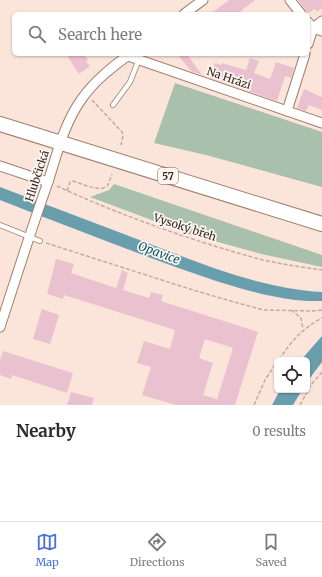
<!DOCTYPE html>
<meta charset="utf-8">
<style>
:root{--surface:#fff;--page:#f2f2f3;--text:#2b2b33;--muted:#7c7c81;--line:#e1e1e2;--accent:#4970e3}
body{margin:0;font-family:Merriweather,serif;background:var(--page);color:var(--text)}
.controls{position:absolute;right:12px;bottom:12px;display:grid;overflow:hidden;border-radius:6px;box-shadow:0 1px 3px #0004}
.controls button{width:36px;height:36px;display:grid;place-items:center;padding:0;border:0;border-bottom:1px solid var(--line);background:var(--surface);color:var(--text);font:20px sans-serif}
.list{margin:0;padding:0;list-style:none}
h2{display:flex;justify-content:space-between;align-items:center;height:52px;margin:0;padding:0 16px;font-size:17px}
h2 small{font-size:13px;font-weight:400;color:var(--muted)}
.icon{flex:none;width:22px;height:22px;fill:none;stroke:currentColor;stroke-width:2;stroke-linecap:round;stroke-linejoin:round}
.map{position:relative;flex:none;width:322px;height:405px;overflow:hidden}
.search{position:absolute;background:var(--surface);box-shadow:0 1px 3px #0004;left:12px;right:12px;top:12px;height:44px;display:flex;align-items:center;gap:10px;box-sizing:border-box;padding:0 14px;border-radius:6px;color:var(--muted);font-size:15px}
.sheet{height:116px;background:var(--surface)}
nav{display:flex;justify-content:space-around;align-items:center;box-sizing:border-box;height:56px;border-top:1px solid var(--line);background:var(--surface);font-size:11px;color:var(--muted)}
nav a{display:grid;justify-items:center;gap:2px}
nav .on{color:var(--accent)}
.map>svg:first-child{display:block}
</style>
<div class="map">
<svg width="322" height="405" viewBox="0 0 322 405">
<rect width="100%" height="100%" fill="#fbe5da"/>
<g fill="#a9c0ad">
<path d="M175,83l147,49v55l-116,-32 -52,-12z"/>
<path d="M114,184l208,71v12l-61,-13 -72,-20 -99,-37 19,-7z"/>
</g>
<g fill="#699ead">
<path d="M0,187c50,19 100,38 150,57 57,22 111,44 172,48v9c-9,0 -19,0 -27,-1 -50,-7 -97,-25 -144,-42 -50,-19 -101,-38 -151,-58z"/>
<path d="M322,336v26l-15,20v-22h-6z"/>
<path d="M280,390h22l-9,15h-21z"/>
</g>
<g fill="#eac2cf" fill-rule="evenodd">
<path d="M229,0h26l-18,14h-27z"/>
<path d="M298,0h24v8l-5,4 -2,-3 -7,4z"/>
<path d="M66,54h18l4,6 -2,2 4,4 -11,8z"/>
<path d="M177,54h10l15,21 -11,-4z"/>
<path d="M250,58l9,3 -5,12 16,6 6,-17 18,6 -3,10 -6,-2 -8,25 -67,-23 5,-15 6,2 1,-2 24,7z"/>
<path d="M304,89l18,8v13l-13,-5 -3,6 -9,-3z"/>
<path d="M56,259l18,5 -3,9 45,15 6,-18 6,3 -5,17 26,8 2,-6 12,3 -2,6 97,31 -23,73h-59l-34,-10 9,-28 -14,-4 7,-22 26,8 5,-19 -111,-35 -1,4 -16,-5zM205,339l28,9 -16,51 -14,-4 10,-32 -14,-5z"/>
<path d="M42,309l17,6 -9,29 -17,-5z"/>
<path d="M3,351l70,22 -6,20 -55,-18 -1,4 -11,-4v-15z"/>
<path d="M71,392l23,6 -2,7h-25z"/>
</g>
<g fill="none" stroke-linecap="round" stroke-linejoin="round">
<g stroke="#a07f6e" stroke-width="6">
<g id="service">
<path d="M113,105l17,-23 9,-23"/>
<path d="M0,225l40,16"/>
</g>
</g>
<g stroke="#a07f6e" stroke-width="11">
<g id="minor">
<path d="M290,0l11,14"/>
<path d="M184,14l19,-14"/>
<path d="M308,22l5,6 9,3"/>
<path d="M308,44l5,-16 9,-7"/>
<path d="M128,56l194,67"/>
<path d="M287,111l18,-57"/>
<path d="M0,166l48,16"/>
<path d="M0,327c16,-49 31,-97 48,-145 9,-28 16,-58 33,-82 13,-19 31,-33 49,-46"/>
</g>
</g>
<g stroke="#a07f6e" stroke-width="16">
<path id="primary" d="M0,124l322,100"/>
</g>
<g stroke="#c0aca2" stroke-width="1.5" stroke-dasharray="4 2" stroke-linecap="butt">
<path d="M92,100l30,32 1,4 -2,9"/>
<path d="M57,186c65,30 133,54 202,73 21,5 42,8 63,11"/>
<path d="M67,191l3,-9 3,-1c8,2 27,12 34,5 3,-3 3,-8 5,-12"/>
<path d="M46,243l147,47 41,12 30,8 50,1 8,-1"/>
<path d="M291,310l10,8 2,11"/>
<path d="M279,360c12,-19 23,-31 43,-42"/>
<path d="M254,405l11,-25 12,-18"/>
<path d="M300,405l11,-20 11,-13"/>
</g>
<use href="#service" stroke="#fff" stroke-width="4.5"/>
<use href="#minor" stroke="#fff" stroke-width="9"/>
<use href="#primary" stroke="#fff" stroke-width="14"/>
</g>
<g text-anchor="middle" stroke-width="3.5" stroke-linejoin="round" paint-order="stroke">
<rect fill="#fdf6f2" stroke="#71655f" stroke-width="1" x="158" y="168" width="20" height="16" rx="3"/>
<g font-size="10" font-weight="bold" fill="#352720">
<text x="168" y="180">57</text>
</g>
<g font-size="11" fill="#352720" stroke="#fdf6f2">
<text transform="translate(229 78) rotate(19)" y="4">Na Hrázi</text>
<text transform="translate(37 176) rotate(-72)" y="4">Hlubčická</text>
<text transform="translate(185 227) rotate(18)" y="4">Vysoký břeh</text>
</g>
<g font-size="12" font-style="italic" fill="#035263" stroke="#fdf6f2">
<text transform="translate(159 253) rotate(20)" y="4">Opavice</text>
</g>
</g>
</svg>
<div class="controls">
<button><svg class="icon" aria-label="locate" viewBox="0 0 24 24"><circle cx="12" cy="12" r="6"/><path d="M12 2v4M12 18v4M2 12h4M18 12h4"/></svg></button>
</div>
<div class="search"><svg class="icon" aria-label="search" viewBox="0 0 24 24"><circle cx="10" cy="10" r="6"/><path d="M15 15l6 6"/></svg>Search here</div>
</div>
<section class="sheet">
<h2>Nearby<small>0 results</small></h2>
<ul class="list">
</ul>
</section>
<nav>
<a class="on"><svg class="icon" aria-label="map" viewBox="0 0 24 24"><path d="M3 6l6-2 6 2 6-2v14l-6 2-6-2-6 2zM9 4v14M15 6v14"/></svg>Map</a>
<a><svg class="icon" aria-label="directions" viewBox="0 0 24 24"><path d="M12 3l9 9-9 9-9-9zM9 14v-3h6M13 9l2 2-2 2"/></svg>Directions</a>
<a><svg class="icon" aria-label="saved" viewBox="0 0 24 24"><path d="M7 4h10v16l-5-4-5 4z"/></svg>Saved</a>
</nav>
